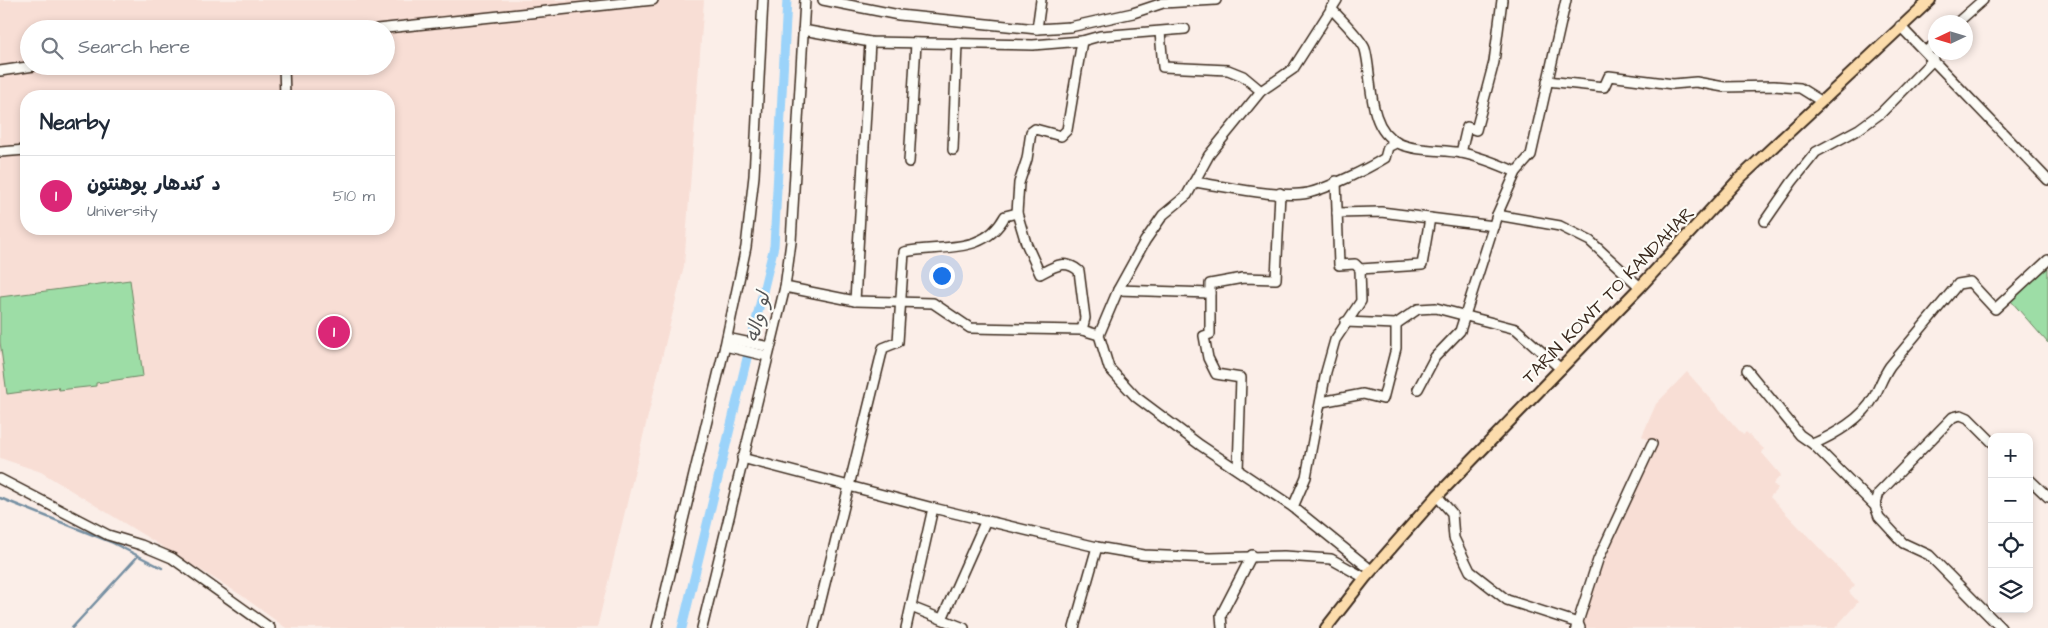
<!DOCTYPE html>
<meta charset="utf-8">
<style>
:root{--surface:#fff;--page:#f6f6f7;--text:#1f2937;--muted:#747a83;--line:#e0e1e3;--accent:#db2777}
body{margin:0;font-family:"Architects Daughter","Playpen Sans Arabic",sans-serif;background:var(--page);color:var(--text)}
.controls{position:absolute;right:15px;bottom:15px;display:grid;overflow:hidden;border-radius:10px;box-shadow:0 2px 8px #0003}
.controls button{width:45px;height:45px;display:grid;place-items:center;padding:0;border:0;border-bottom:1px solid var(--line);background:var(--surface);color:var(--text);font:25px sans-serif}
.compass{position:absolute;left:1928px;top:15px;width:45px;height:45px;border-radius:50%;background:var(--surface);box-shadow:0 2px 8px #0003;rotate:266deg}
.you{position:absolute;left:941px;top:275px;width:18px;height:18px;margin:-12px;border:4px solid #fff;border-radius:50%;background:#1a73e8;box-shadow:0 0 0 8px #1a73e833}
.badge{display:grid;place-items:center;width:32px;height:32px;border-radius:50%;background:var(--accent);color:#fff;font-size:16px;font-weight:700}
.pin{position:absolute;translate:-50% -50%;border:2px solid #fff;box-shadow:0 1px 5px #0006}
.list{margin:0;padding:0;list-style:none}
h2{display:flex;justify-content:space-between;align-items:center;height:65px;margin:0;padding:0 20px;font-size:21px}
h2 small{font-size:16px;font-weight:400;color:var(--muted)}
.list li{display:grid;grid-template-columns:32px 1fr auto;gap:15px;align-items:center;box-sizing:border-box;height:80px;padding:0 20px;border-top:1px solid var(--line)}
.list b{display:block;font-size:19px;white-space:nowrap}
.list p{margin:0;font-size:16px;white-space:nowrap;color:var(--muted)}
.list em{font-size:16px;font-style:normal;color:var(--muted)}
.icon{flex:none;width:28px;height:28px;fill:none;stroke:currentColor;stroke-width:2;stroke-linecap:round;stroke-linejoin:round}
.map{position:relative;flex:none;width:2048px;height:628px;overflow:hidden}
.search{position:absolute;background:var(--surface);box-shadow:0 2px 8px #0003;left:20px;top:20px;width:375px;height:55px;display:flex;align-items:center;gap:12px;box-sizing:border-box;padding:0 18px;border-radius:28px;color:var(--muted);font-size:19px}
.panel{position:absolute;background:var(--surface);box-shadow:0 2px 8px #0003;left:20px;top:90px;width:375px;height:145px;border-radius:20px}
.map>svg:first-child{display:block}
</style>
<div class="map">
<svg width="2048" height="628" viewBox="0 0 2048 628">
<rect width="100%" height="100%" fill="#fbeee8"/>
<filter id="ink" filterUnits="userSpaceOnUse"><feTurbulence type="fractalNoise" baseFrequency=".02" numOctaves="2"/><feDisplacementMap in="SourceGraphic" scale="10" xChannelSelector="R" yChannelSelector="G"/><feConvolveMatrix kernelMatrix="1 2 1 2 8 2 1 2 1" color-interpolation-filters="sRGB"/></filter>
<g filter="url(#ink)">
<g fill="#f8ded5" fill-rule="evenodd">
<path d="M0,0h704l-20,266 -87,362h-311l-45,-33 -182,-112 -18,-11 -41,-14zM29,29h357v37h-357zM26,96h363v133h-363z"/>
<path d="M1687,372l56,63 3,-3 18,17 -2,4 19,22 -8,9 5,4 -8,9 85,88 -6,7 9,10 -23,26h-253l9,-36 63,-148 -12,-8 14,-32z"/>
</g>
<g fill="#9ddda6" stroke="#6c8462">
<path d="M2048,266v77l-37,-42z"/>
<path d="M130,280l13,96 -47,7v3l-37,4 -1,-3 -51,7 -7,-52v-45z"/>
</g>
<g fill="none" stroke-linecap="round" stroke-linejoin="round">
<g stroke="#758fa2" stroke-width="2.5">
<path d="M0,498l111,44 51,26"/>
<path d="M72,628l66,-72"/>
</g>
<path stroke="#9bd3fa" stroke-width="9" d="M682,628l92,-382 13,-246"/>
<g stroke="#3b2a1e" stroke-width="12">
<g id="minor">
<path d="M823,0l76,15 138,14 33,-2 63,-14 30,-10 53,-3"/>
<path d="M1337,0l-44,69 -32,22 -52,64 -22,40 -24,20 -18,26 -27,49 -19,45 10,33 27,29 64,48 93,62 78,63"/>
<path d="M1331,8c8,10 30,30 34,41 8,28 1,79 33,94 19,9 43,6 64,10 19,4 36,11 54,19"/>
<path d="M1958,22l25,-22"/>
<path d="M1900,26l148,154"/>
<path d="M377,29l276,-29"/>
<path d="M1037,29l4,-29"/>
<path d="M803,30l67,12 163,3 49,-4 18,-5 85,-7"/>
<path d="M1160,32l3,35 65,3 15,6 18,15"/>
<path d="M1082,41l-15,89 -6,6 -26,-7 -4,3 -4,27 -8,24 -2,30 9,30 14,31c15,-8 25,-15 39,-3l6,47 -3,12"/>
<path d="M1926,51l10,-8"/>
<path d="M284,66l1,30"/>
<path d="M0,71l34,-5"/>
<path d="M1547,81l57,6 5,-11 64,8 23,-2 28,5 50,-1 26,2 21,13"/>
<path d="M953,150l4,-107"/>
<path d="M0,152l26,-2"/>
<path d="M1461,153l6,-26 9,3 18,-68 8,-62"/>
<path d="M909,162l7,-119"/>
<path d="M1194,182c30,4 85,17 114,11 21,-5 59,-24 77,-35l3,-11 8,-4"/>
<path d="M1337,213l44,-1 113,14"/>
<path d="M1497,215l63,11 30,15 50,46"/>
<path d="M1765,221l27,-39 24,-30 43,-23 22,-16 53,-54"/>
<path d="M1360,269l62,-4 8,-47"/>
<path d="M785,287l70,14 78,2 37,25 112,2 17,5"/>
<path d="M1118,290l92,3"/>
<path d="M855,301l15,-259"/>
<path d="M1345,322l51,2 22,-15 18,-1 80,21 45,40"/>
<path d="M727,338l43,9"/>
<path d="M725,346l42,10"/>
<path d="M1747,370l53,65 13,9c21,-9 50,-26 61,-47 6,-11 9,-21 16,-31l68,-82 12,-2 25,27 53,-49"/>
<path d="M1418,389l17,-32 25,-26 37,-116 19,-43 15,-17 35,-155"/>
<path d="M1321,402l42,-8 20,5 13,-51v-24"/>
<path d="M1813,444l62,62 4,11 24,26 26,12 72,73"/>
<path d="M742,458l191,50 164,39 47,8 66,3 74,-2 47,3 34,19"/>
<path d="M1238,470l3,-92 -25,-4 -8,-16 -4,-22 6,-2v-50l33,-6 33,1 4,-86"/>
<path d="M0,479l108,56 33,10 31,13 98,70"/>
<path d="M2029,479l19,18"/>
<path d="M1437,496l15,17 2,25 16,33 37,29 71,23 2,5"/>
<path d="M1875,506l4,-13 74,-76 8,-2 7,3 24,24"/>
<path d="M1293,507l13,-30 20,-105 9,-32 26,-39 -1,-32 -5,-5 -16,1 -3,-84"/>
<path d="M911,607l53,21"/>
<path d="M942,619l44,-99"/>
<path d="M657,628l68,-282 21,-99 8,-71 9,-176"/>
<path d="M702,628l83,-341 6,-45 14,-242"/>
<path d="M814,628l69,-280 15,-6 6,-90c37,-8 80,4 101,-36l12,-3"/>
<path d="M906,628l27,-120"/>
<path d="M1074,628l23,-81"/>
<path d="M1222,628l-1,-13 31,-60"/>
<path d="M1576,628l22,-68 54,-116"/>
</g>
</g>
<g stroke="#3b2a1e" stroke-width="14">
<path id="major" d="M1326,628l39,-50 72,-82 203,-209 100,-109 190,-178"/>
</g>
<use href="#minor" stroke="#fdfcf7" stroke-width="9"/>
<use href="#major" stroke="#fcdcac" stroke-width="10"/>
</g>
</g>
<g text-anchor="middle" stroke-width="4.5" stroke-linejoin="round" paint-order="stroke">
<g font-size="18" fill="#3b2a1e" stroke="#fdfcf7">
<text transform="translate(1608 295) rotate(-46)" y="6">TARIN KOWT TO KANDAHAR</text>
</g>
<g font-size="19" font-style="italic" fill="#535455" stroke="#fdfcf7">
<text transform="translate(757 317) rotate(-76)" y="7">لو واله</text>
</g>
</g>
</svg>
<div class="controls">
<button>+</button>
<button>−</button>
<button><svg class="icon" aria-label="locate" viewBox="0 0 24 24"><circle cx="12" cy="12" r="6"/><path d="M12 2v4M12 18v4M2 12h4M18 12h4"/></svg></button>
<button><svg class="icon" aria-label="layers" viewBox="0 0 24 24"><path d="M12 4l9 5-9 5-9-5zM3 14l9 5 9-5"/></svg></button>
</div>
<svg class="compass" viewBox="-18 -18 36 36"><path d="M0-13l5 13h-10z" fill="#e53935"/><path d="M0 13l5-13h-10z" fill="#747a83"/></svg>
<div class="you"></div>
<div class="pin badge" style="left:334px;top:332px">1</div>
<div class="search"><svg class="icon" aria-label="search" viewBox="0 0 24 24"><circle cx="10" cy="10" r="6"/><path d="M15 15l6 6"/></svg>Search here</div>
<section class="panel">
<h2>Nearby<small></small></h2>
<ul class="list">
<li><span class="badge">1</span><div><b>د کندهار پوهنتون</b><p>University</p></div><em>510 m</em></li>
</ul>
</section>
</div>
